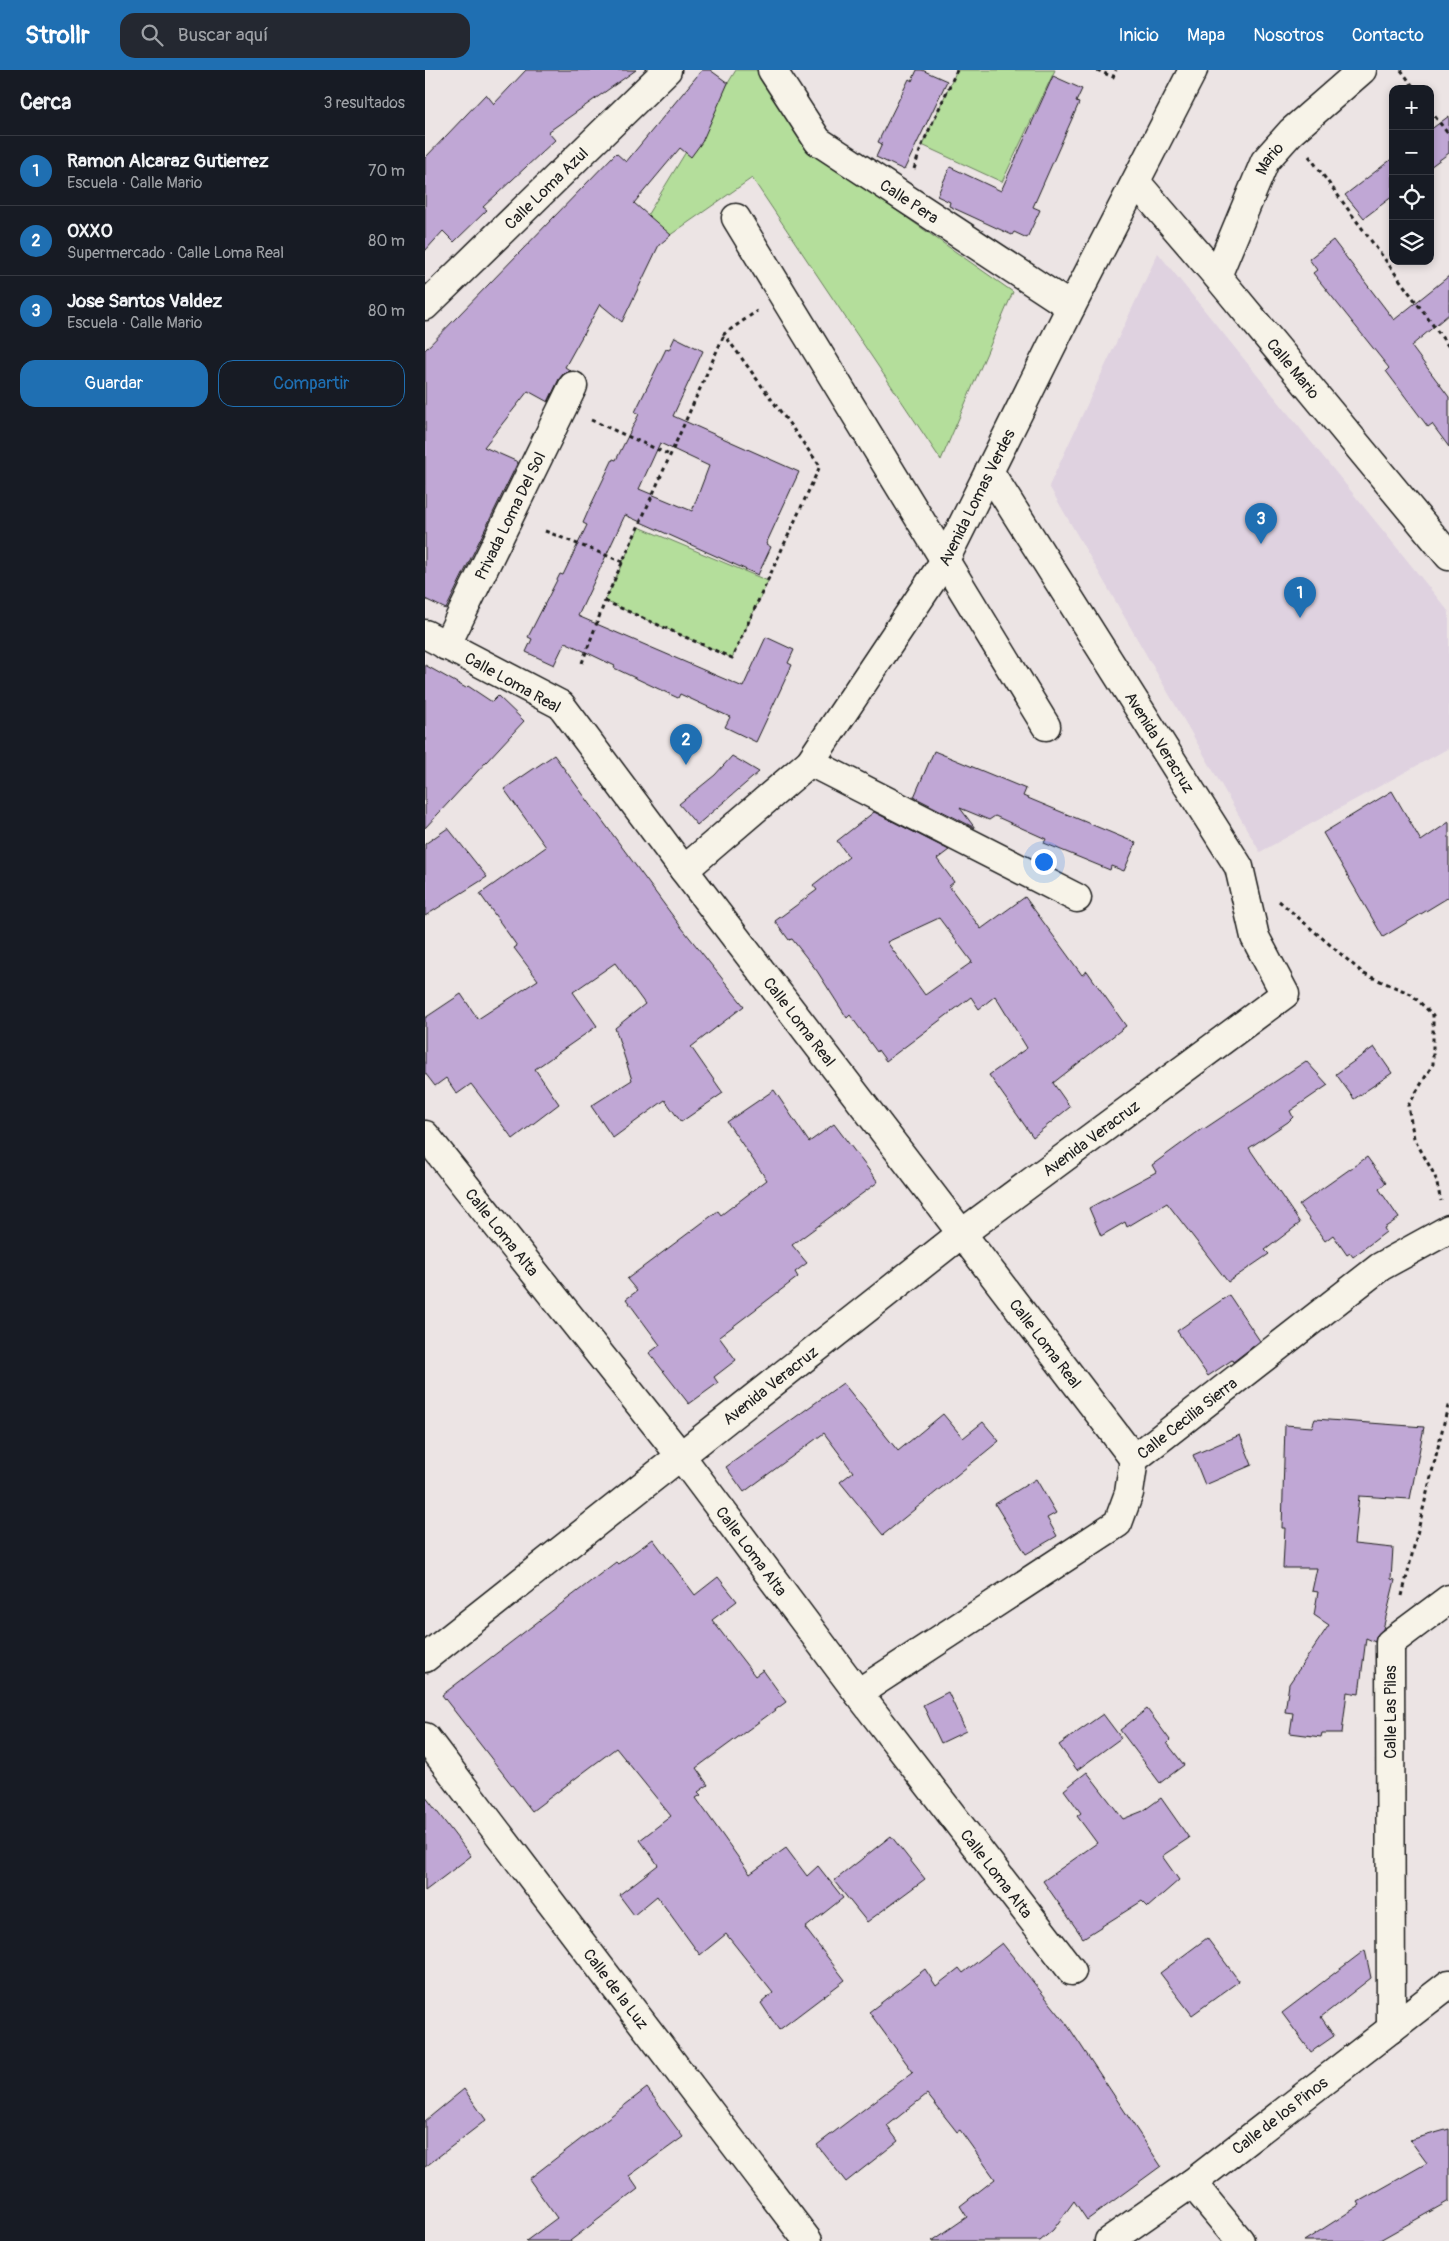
<!DOCTYPE html>
<html lang="es">
<meta charset="utf-8">
<style>
:root{--surface:#171b24;--page:#242831;--text:#f1f3f6;--muted:#9ea1a6;--line:#363941;--accent:#1f6fb2}
body{margin:0;font-family:Pangolin,sans-serif;background:var(--page);color:var(--text)}
.controls{position:absolute;right:15px;top:15px;display:grid;overflow:hidden;border-radius:10px;box-shadow:0 2px 8px #0003}
.controls button{width:45px;height:45px;display:grid;place-items:center;padding:0;border:0;border-bottom:1px solid var(--line);background:var(--surface);color:var(--text);font:25px sans-serif}
.you{position:absolute;left:618px;top:791px;width:18px;height:18px;margin:-12px;border:4px solid #fff;border-radius:50%;background:#1a73e8;box-shadow:0 0 0 8px #1a73e833}
.badge{display:grid;place-items:center;width:32px;height:32px;border-radius:50%;background:var(--accent);color:#fff;font-size:16px;font-weight:700}
.pin{position:absolute;translate:-50% -41px;filter:drop-shadow(0 1px 2px #0008)}
.pin::after{content:'';position:absolute;top:26px;width:18px;height:15px;background:inherit;clip-path:polygon(0 0,100% 0,50% 100%)}
.list{margin:0;padding:0;list-style:none}
h2{display:flex;justify-content:space-between;align-items:center;height:65px;margin:0;padding:0 20px;font-size:21px}
h2 small{font-size:16px;font-weight:400;color:var(--muted)}
.list li{display:grid;grid-template-columns:32px 1fr auto;gap:15px;align-items:center;box-sizing:border-box;height:70px;padding:0 20px;border-top:1px solid var(--line)}
.list b{display:block;font-size:19px;white-space:nowrap}
.list p{margin:0;font-size:16px;white-space:nowrap;color:var(--muted)}
.list em{font-size:16px;font-style:normal;color:var(--muted)}
.actions{display:flex;gap:10px;padding:15px 20px}
.actions a{flex:1;padding:11px 0;border:1px solid var(--accent);border-radius:15px;text-align:center;font-size:18px;color:var(--accent)}
.actions .main{background:var(--accent);color:#fff}
.icon{flex:none;width:28px;height:28px;fill:none;stroke:currentColor;stroke-width:2;stroke-linecap:round;stroke-linejoin:round}
.map{position:relative;flex:none;width:1024px;height:2171px;overflow:hidden}
header{display:flex;align-items:center;gap:30px;box-sizing:border-box;height:70px;padding:0 25px;background:var(--accent);color:#fff}
header strong{font-size:24px}
nav{display:flex;gap:28px;margin-inline-start:auto;font-size:18px}
.search{width:350px;height:45px;background:var(--page);display:flex;align-items:center;gap:12px;box-sizing:border-box;padding:0 18px;border-radius:15px;color:var(--muted);font-size:19px}
main{display:flex}
aside{flex:1;background:var(--surface)}
.map>svg:first-child{display:block}
</style>
<header>
<strong>Strollr</strong>
<div class="search"><svg class="icon" aria-label="search" viewBox="0 0 24 24"><circle cx="10" cy="10" r="6"/><path d="M15 15l6 6"/></svg>Buscar aquí</div>
<nav><a>Inicio</a><a>Mapa</a><a>Nosotros</a><a>Contacto</a></nav>
</header>
<main>
<aside>
<h2>Cerca<small>3 resultados</small></h2>
<ul class="list">
<li><span class="badge">1</span><div><b>Ramon Alcaraz Gutierrez</b><p>Escuela · Calle Mario</p></div><em>70 m</em></li>
<li><span class="badge">2</span><div><b>OXXO</b><p>Supermercado · Calle Loma Real</p></div><em>80 m</em></li>
<li><span class="badge">3</span><div><b>Jose Santos Valdez</b><p>Escuela · Calle Mario</p></div><em>80 m</em></li>
</ul>
<div class="actions"><a class="main">Guardar</a><a>Compartir</a></div>
</aside>
<div class="map">
<svg width="1024" height="2171" viewBox="0 0 1024 2171">
<rect width="100%" height="100%" fill="#ece4e4"/>
<filter id="ink" filterUnits="userSpaceOnUse"><feTurbulence type="fractalNoise" baseFrequency=".02" numOctaves="2"/><feDisplacementMap in="SourceGraphic" scale="10" xChannelSelector="R" yChannelSelector="G"/><feConvolveMatrix kernelMatrix="1 2 1 2 8 2 1 2 1" color-interpolation-filters="sRGB"/></filter>
<g filter="url(#ink)">
<path fill="#dfd2e0" d="M733,183l291,359v136l-189,104 -211,-366z"/>
<g fill="#b4de9b" stroke="#687d5c">
<path d="M311,0h41l29,77 207,145 -72,168 -189,-282 -99,69 -13,-20z"/>
<path d="M532,0h98l-53,112 -80,-37z"/>
<path d="M214,457l129,54 -36,77 -127,-57z"/>
</g>
<g fill="#c0a7d5" stroke="#1c1c1c" fill-rule="evenodd">
<path d="M101,0h110l-88,62 7,8 -72,67 4,3 -33,32 -11,-11 -18,20v-93l61,-64 8,10z"/>
<path d="M277,0h8l18,13 -26,59 -11,15 -11,-9 -46,55 37,32 -12,10 -37,77 -22,-18 -35,63 6,4 -7,2 -5,6 -11,23 -20,-11 -44,56 34,15 -72,147 -21,-10v-249l191,-197 10,9z"/>
<path d="M492,0h5l25,11 -43,89 -28,-13 6,-13 -4,-2 31,-63 3,2z"/>
<path d="M628,6l29,13 -6,13 3,1 -46,104 7,3 -13,28 -13,-6 -2,3 -63,-29 1,-4 -13,-6 13,-29 51,24z"/>
<path d="M1024,46v37l-19,14v-37z"/>
<path d="M968,88v38l-29,22 -19,-23z"/>
<path d="M908,170l61,80 55,-44v38l-38,32 38,51v50l-17,-23 -4,3 -42,-56 3,-3 -76,-95 4,-3 -8,-11z"/>
<path d="M250,267l28,14 -30,65 126,56 -33,72 5,3 -13,28 -133,-60 -47,101 165,71 23,-50 28,13 -6,13 4,2 -36,77 -31,-15 5,-10 -50,-23 -2,4 -64,-30 1,-2 -50,-24 -11,23 -28,-13 6,-13 -4,-2 32,-63 3,1 24,-50 -4,-2 7,-16 23,-48 3,1 23,-46 -4,-2 31,-63 3,1zM235,373l49,23 -17,45 -53,-22z"/>
<path d="M0,595l41,23 2,-2 24,16 6,-6 26,25 -99,107z"/>
<path d="M509,681l92,38 -3,7 113,47 -12,28 -13,-5 -1,4 -66,-27 2,-4 -51,-23 -6,4 -29,-12 15,20 -61,-31z"/>
<path d="M129,685l124,168 66,83 -53,41 32,46 -42,29 -16,-22 -52,38 -22,-32 41,-26 -17,-52 30,-24 -30,-41 -42,29 24,34 -62,43 24,35 -46,35 -42,-55 -14,10 -11,-16 -11,8 -10,-13v-55l36,-24 17,25 60,-39 -24,-32 3,-2 -37,-52 66,-47 -42,-58z"/>
<path d="M307,686l27,16 -62,53 -18,-21 36,-29z"/>
<path d="M967,721l29,50 28,-19v75l-66,40 -60,-104z"/>
<path d="M449,742l75,38 -12,9 17,23 -5,4 32,43 44,-32 57,78 5,-4 39,55 -73,57 17,24 -37,30 -44,-62 38,-27 -32,-52 -16,13 -8,-12 -85,64 -8,-11 -1,2 -27,-37 -3,3 -30,-47 -25,-32 -3,1 -14,-19 42,-31 -4,-5 36,-28 -12,-16zM514,848l33,44 -47,33 -38,-53z"/>
<path d="M23,758l39,49 -62,39v-72z"/>
<path d="M949,977l18,26 -38,26 -18,-25z"/>
<path d="M881,991l22,24 -38,26 3,6 -5,5 -39,26 51,75 -35,27 4,4 -41,28 -61,-79 -40,24 -2,-5 -24,14 -12,-28 67,-36 -4,-7 51,-37 1,1z"/>
<path d="M349,1020l35,52 25,-18 44,58 -86,63 15,18 -12,9 3,5 -79,60 17,23 -22,17 4,6 -29,21 -40,-51 11,-8 -34,-46 11,-8 -10,-12 91,-68 3,4 46,-35 -40,-58z"/>
<path d="M942,1087l19,26 -7,6 20,29 -15,10 2,4 -33,25 -3,-4 -3,2 -14,-20 -8,6 -26,-36z"/>
<path d="M804,1225l31,46 -27,21 -1,-2 -24,16 -31,-45z"/>
<path d="M418,1313l55,68 45,-37 20,24 20,-16 16,19 -116,94 -43,-53 13,-10 -29,-39 -80,59 -18,-25z"/>
<path d="M890,1349l109,8 -14,72 -51,-3 -5,48 39,4 -2,31 4,1 -12,49 -7,7 -1,6 -9,-4 -7,56 -12,-2 -5,41h-20l-1,4 -31,-4 3,-20 -8,-1 4,-28 40,-59 -15,-10 4,-23 -6,-1 5,-23h-34l2,-40h-3l3,-103 27,2z"/>
<path d="M815,1365l12,30 -47,20 -12,-30z"/>
<path d="M611,1409l20,34 -9,5 10,18 -31,18 -31,-50z"/>
<path d="M228,1469l42,56 23,-18 19,24 -25,19 43,56 8,-6 23,32 -90,66 12,17 -10,7 3,3 -5,3 54,76 36,-26 21,28 11,-10 25,32 -38,30 40,52 -66,50 -18,-27 12,-10 -47,-59 -26,21 -43,-59 -23,19 -15,-20 39,-30 -18,-25 31,-24 -55,-68 -84,63 -90,-116 174,-133 2,2z"/>
<path d="M523,1622l18,39 -25,12 -18,-38z"/>
<path d="M722,1639l23,31 -3,3 17,22 -24,18 -40,-53z"/>
<path d="M678,1644l18,24 -44,32 -18,-25z"/>
<path d="M662,1702l36,47 20,-8 18,-13 28,40 -27,18 17,24 -31,27 -6,-6 -59,37 -40,-57 54,-38 -20,-27 4,-3 -17,-23z"/>
<path d="M0,1726l46,60 -46,35z"/>
<path d="M466,1766l34,43 -58,43 -33,-41z"/>
<path d="M782,1868l32,43 -47,34 -32,-42z"/>
<path d="M577,1873l64,80 95,143 -74,54 -13,-19 -21,29 -13,11h-108l35,-24 -7,-11 35,-27 -35,-49 -3,2 -30,-38 -40,32 11,15 -52,41 -29,-37 96,-73 -44,-60 56,-43 11,17 23,-18 4,5z"/>
<path d="M940,1880l6,28 -50,39 13,19 -23,16 -29,-39z"/>
<path d="M222,2018l36,49 -54,39 9,13 -68,52h-44l31,-23 -28,-39z"/>
<path d="M39,2019l22,31 -61,47v-46z"/>
<path d="M1024,2059v72l-71,40h-74l56,-36 -2,-3 69,-39 -17,-23z"/>
</g>
<g fill="none" stroke-linecap="round" stroke-linejoin="round">
<g stroke="#1c1c1c" stroke-width="31">
<g id="minor">
<path id="s1" d="M347,0l46,71 253,166"/>
<path id="s2" d="M711,112l81,94 232,280"/>
<path d="M311,148l310,508"/>
<path id="s3" d="M792,206l48,-115 26,-29 71,-62"/>
<path id="s4" d="M0,236l242,-236"/>
<path id="s5" d="M0,564l136,71 123,165 450,589"/>
<path id="s6" d="M21,576l127,-260"/>
<path d="M385,692l267,136"/>
<path id="s7" d="M259,800l126,-108 134,-200 127,-255 122,-237"/>
<path id="s8" d="M0,1065l255,320 178,238 214,278"/>
<path id="s9" d="M0,1588l536,-424 324,-240 -30,-57 -16,-70 -250,-396"/>
<path id="s10" d="M433,1623l260,-170 11,-30 5,-34 246,-192 69,-38"/>
<path id="s11" d="M0,1667l383,504"/>
<path d="M966,1959l-1,-386 59,-44"/>
<path d="M767,2113l48,58"/>
<path id="s12" d="M684,2171l83,-58 257,-199"/>
</g>
</g>
<g stroke="#1c1c1c" stroke-width="3" stroke-dasharray="4 4" stroke-linecap="butt">
<path d="M672,0l16,7 3,-7"/>
<path d="M976,0l14,19"/>
<path d="M1005,40l19,25"/>
<path d="M884,86l140,191"/>
<path d="M489,99l8,-24 35,-75"/>
<path d="M166,350l79,35"/>
<path d="M120,461l78,31"/>
<path d="M180,531l127,57 88,-192 -96,-132 33,-23"/>
<path d="M157,593l23,-62 119,-266"/>
<path d="M854,831l85,73 47,20 22,21v49l-25,42 6,32 21,38 6,25"/>
<path d="M977,1526l47,-194"/>
</g>
<use href="#minor" stroke="#f7f3e8" stroke-width="28"/>
</g>
</g>
<g text-anchor="middle" stroke-width="4" stroke-linejoin="round" paint-order="stroke">
<g font-size="16" fill="#1c1c1c" stroke="#f7f3e8">
<text dy="6" stroke="none"><textPath href="#s3" startOffset="129">Mario</textPath></text>
<text dy="6" stroke="none"><textPath href="#s4" startOffset="169">Calle Loma Azul</textPath></text>
<text dy="6" stroke="none"><textPath href="#s1" startOffset="194">Calle Pera</textPath></text>
<text dy="6" stroke="none"><textPath href="#s2" startOffset="244">Calle Mario</textPath></text>
<text dy="6" stroke="none"><textPath href="#s7" startOffset="479">Avenida Lomas Verdes</textPath></text>
<text dy="6" stroke="none"><textPath href="#s6" startOffset="145">Privada Loma Del Sol</textPath></text>
<text transform="translate(88 612) rotate(29)" y="6">Calle Loma Real</text>
<text transform="translate(735 672) rotate(58)" y="6">Avenida Veracruz</text>
<text dy="6" stroke="none"><textPath href="#s5" startOffset="550">Calle Loma Real</textPath></text>
<text dy="6" stroke="none"><textPath href="#s9" startOffset="845">Avenida Veracruz</textPath></text>
<text dy="6" stroke="none"><textPath href="#s8" startOffset="124">Calle Loma Alta</textPath></text>
<text dy="6" stroke="none"><textPath href="#s5" startOffset="955">Calle Loma Real</textPath></text>
<text dy="6" stroke="none"><textPath href="#s9" startOffset="440">Avenida Veracruz</textPath></text>
<text dy="6" stroke="none"><textPath href="#s10" startOffset="444">Calle Cecilia Sierra</textPath></text>
<text dy="6" stroke="none"><textPath href="#s8" startOffset="529">Calle Loma Alta</textPath></text>
<text transform="translate(965 1642) rotate(-90)" y="6">Calle Las Pilas</text>
<text dy="6" stroke="none"><textPath href="#s8" startOffset="934">Calle Loma Alta</textPath></text>
<text dy="6" stroke="none"><textPath href="#s11" startOffset="316">Calle de la Luz</textPath></text>
<text dy="6" stroke="none"><textPath href="#s12" startOffset="212">Calle de los Pinos</textPath></text>
</g>
</g>
</svg>
<div class="controls">
<button>+</button>
<button>−</button>
<button><svg class="icon" aria-label="locate" viewBox="0 0 24 24"><circle cx="12" cy="12" r="6"/><path d="M12 2v4M12 18v4M2 12h4M18 12h4"/></svg></button>
<button><svg class="icon" aria-label="layers" viewBox="0 0 24 24"><path d="M12 4l9 5-9 5-9-5zM3 14l9 5 9-5"/></svg></button>
</div>
<div class="you"></div>
<div class="pin badge" style="left:875px;top:548px">1</div>
<div class="pin badge" style="left:261px;top:695px">2</div>
<div class="pin badge" style="left:836px;top:474px">3</div>
</div>
</main>
